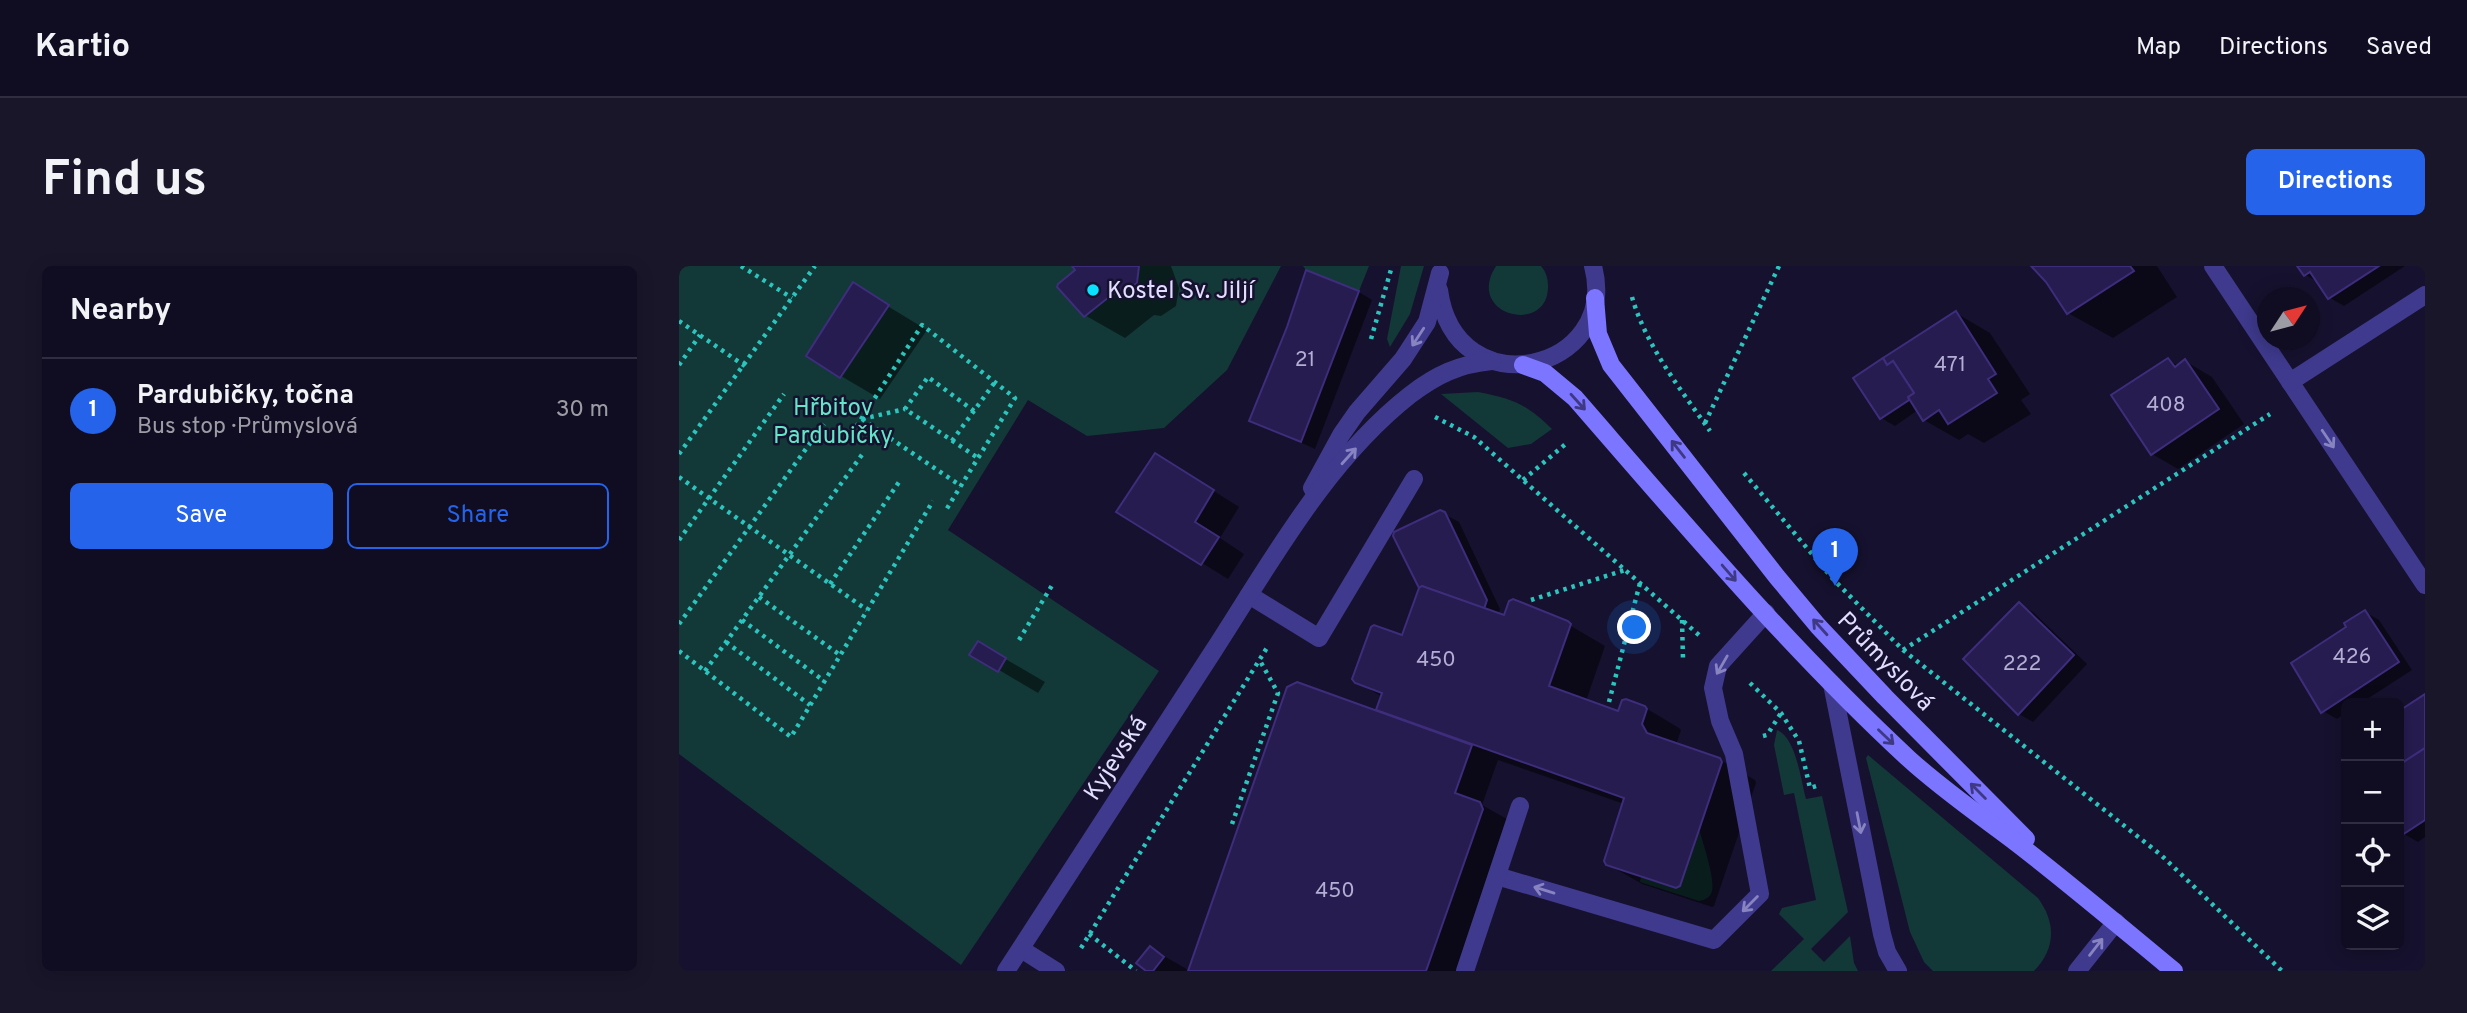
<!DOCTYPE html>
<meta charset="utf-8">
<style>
:root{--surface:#100d22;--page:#19162a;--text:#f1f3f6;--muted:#9c9ca5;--line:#302d40;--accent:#2563eb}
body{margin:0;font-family:Overpass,sans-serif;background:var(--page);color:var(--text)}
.controls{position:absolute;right:21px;bottom:21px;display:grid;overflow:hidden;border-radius:10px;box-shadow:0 4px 18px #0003}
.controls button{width:63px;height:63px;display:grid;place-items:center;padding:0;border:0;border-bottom:2px solid var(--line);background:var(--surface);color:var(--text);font:35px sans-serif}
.compass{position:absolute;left:1578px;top:21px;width:63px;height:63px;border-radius:50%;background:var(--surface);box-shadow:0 4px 18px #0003;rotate:54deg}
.you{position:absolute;left:956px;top:362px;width:24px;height:24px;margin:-18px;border:5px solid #fff;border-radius:50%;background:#1a73e8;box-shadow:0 0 0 10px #1a73e833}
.badge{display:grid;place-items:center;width:46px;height:46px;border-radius:50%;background:var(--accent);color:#fff;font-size:23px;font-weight:700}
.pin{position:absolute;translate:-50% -58px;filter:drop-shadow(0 2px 4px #0008)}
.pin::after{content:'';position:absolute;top:37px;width:24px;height:21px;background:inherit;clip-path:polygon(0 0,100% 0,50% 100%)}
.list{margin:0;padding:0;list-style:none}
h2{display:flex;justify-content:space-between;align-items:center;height:91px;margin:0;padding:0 28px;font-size:30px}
h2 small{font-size:23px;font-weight:400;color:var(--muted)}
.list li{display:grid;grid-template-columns:46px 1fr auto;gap:21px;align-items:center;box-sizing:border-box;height:105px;padding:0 28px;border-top:2px solid var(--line)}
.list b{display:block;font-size:26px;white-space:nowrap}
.list p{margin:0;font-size:23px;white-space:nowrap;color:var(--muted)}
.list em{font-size:23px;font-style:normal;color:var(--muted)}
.actions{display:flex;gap:14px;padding:21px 28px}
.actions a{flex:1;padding:16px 0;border:2px solid var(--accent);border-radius:10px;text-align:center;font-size:24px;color:var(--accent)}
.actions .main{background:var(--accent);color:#fff}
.icon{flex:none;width:38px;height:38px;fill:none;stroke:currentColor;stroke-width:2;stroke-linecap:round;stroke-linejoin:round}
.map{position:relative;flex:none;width:1746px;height:705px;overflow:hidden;border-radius:10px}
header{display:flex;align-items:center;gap:42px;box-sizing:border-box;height:98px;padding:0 35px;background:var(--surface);border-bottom:2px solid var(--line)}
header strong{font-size:33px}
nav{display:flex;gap:38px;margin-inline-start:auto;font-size:24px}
.intro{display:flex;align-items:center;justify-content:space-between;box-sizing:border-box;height:168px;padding:0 42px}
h1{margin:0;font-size:49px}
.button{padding:18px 32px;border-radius:10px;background:var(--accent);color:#fff;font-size:24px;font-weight:700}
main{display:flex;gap:42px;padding:0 42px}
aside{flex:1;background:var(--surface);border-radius:10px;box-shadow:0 4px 18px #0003}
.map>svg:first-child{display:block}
</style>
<header>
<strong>Kartio</strong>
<nav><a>Map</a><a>Directions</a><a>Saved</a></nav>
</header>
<div class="intro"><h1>Find us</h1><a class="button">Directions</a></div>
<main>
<aside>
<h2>Nearby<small></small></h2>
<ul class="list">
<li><span class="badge">1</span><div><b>Pardubičky, točna</b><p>Bus stop · Průmyslová</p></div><em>30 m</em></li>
</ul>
<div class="actions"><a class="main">Save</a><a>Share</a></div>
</aside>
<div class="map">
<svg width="1746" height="705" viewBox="0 0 1746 705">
<rect width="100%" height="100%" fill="#16112e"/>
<g fill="#133838">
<path d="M0,0h602l-54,104 -63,58 -77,8 -59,-36 -80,130 211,141 -198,294 -282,-211z"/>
<path d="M624,0h66l-10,25 -53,-21z"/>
<path d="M722,0h23l-14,48 -20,33 -3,-8z"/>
<path d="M817,0h45c5,6 7,12 7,20 1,50 -84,30 -52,-20z"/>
<path d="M799,126c36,7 48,12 74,37l-21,15 -23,4 -67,-54z"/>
<path d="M1098,464c19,7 24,51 29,69l16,-3 26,116 -37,37 13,13 26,-26 4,27 4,8h-87l33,-32 -25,-25 3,-6 34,-8 -22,-107 -10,2 -10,-50z"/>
<path d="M1189,489l170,143c18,25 18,50 -4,73h-101l-9,-9 -14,-30 -44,-174z"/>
<path d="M1020,563c4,14 16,50 13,62 -2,7 -8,9 -13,10l-59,-19 1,-5 35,11 3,-2z"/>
</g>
<g fill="#0007" fill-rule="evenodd">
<path d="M395,0h97l8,22 -3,18 -15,10 -7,-1 -29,23 -44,-25 -3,-42zM435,25l16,3 -1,4 -15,-3z"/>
<path d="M1354,0h124l20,31 -64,41 -45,-25 -21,-32z"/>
<path d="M1620,0h106l-61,40 -14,-8 -10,-15 -15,-8z"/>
<path d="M174,19l74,45 -47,69 -39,-23z"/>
<path d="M680,26l13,8 -57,149 -64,-29z"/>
<path d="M1277,47l34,20 40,61 -9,6 10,14 -47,29 -16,-9 -9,6 -35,-20 -6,-10 -23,16 -14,-8z"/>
<path d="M1489,94l11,6 6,-5 27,16 32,47 -66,45 -26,-15z"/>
<path d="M502,204l58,37 -19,31 24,16 -16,25 -109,-67z"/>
<path d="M765,248l15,8 41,87 -2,6 7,3 8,-17 58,25 34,20 -19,55 33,12 25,-6 35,21 2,2 -5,15 43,14 36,21 1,3 -42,123 -2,1 -70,-23 -35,-20 17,-60 -126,-44 -16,45 25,14 -50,152h-267l99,-283 96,26 -7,-4 5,-13 -27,-15 47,-45z"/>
<path d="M1340,338l14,8 54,52 -54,58 -14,-8 -53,-55z"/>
<path d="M1686,346l14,8 33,50 -51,33h-15v10l-9,6 -14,-8 25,-83z"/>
<path d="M299,377l67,39 -7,11 -66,-39z"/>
<path d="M1746,430v141l-7,5 -14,-8 -5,-8v-59l2,-1 -2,-4v-49z"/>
<path d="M471,682l35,20 4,3h-40l-10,-8z"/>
</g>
<g fill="#271c50" stroke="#3e2d7c" stroke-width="2">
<path d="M393,0h67l-2,17 -16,11 -7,-1 -30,24 -27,-30 1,-3 17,-14z"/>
<path d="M1352,0h99l4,5 -67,43 -21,-32z"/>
<path d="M1618,0h82l-51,33 -18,-27 -6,4z"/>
<path d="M627,4l53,21 -58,151 -52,-21 38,-94z"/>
<path d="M174,16l36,23 -49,73 -34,-22z"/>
<path d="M1277,45l40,63 -8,5 9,14 -49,31 -9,-14 -16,11 -15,-24 6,-4 -21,-32 -6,4 -4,-7z"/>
<path d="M1204,92l4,7 6,-4 21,32 -6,4 1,3 -29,19 -27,-41z"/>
<path d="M1489,92l7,9 10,-8 34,50 -68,46 -40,-60z"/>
<path d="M476,187l59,37 -19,32 24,15 -18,28 -85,-53z"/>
<path d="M761,244l5,2 42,88 -3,9 -62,-23 -3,2 -26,-52 1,-4z"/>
<path d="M743,320l82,29 5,-14 4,-2 55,22 3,3 -22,62 69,25 4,-11 4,-1 19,7 2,3 -5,15 5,9 73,25 2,4 -42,124 -4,2 -70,-23 -2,-4 20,-63 -248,-88 6,-17 -27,-10 -3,-4 19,-52 3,-2 28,10 17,-47z"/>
<path d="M1340,336l55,53 -56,60 -55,-56z"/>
<path d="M1686,344l34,52 -78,51 -30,-50 55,-36 -2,-4z"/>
<path d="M299,375l28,17 -8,14 -29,-17z"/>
<path d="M618,416l175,63 -17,48 25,9 3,7 -57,162h-238l99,-284z"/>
<path d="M1746,428v54l-26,17v-54z"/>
<path d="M1746,482v72l-23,15 -3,-6v-64z"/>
<path d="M471,680l14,11 -11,14h-7l-10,-8z"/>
</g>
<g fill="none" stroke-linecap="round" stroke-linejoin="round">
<g stroke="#2cc5be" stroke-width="4.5" stroke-dasharray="3.5 5" stroke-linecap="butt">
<path d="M62,0l51,32"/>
<path d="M953,31c14,49 49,93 78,134"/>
<path d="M0,55l66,45"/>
<path d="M692,73l21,-73"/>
<path d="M0,99l21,-30"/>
<path d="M295,145l-46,-34 -23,32 73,49"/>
<path d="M756,151l39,20 226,199"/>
<path d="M183,153l99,67"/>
<path d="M183,153l43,-10"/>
<path d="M1026,157l74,-157"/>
<path d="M168,175l75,-116 93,73 -69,112"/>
<path d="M273,175l43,-59"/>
<path d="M0,188l136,-188"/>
<path d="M1065,207l88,105 71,72 258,205 121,116"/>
<path d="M0,211l188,133"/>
<path d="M844,214l45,-38"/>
<path d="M0,274l105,-146"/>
<path d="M151,318l71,-105"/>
<path d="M80,331l81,58"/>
<path d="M852,334l94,-30"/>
<path d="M63,354l82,61"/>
<path d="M1003,354l1,39"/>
<path d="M0,358l145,-200"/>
<path d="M340,374l35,-58"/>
<path d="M47,376l84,63"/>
<path d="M1224,384l367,-236"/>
<path d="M0,385l112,86 142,-236"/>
<path d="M26,405l159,-219"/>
<path d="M1071,417l31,30 18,28 11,47 10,-3"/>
<path d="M930,436l31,-119"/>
<path d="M1084,470l4,-1 14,-22"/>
<path d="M553,558l46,-131 -19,-34"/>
<path d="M410,668l47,37"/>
<path d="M402,682l187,-302"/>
</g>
<g stroke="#3f3a8e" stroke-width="18">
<path d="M570,329l70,43 95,-159"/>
<path d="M1153,418l50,250 5,18 11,19"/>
<path d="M818,610l217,64 46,-46 -26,-140 -14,-33 -7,-33 5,-22 48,-53"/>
<path d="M342,683l35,22"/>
<path d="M786,705l55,-165"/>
<path d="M1398,705l39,-49"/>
</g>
<g stroke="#3f3a8e" stroke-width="18">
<path d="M1534,0l212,319"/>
<path d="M1611,116l135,-87"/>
</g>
<g stroke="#3f3a8e" stroke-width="18">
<path d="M760,24c16,120 182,82 154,-24"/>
<path d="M633,222l29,-53 16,-23 46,-53 24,-37 13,-49"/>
<path d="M327,705c70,-107 139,-214 208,-321 57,-88 112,-189 196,-255 26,-20 49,-31 82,-34"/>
</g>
<g stroke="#7b75ff" stroke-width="18">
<path d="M916,32l3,36 13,31 166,212 41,49 67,71 141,142"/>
<path d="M844,99l22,8 30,25c107,123 214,250 334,361 34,31 72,57 109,85 53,41 104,84 156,127"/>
</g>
</g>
<defs><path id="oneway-shaft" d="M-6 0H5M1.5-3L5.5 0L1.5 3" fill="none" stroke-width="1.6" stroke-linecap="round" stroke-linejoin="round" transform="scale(1.75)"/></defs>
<g stroke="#8884c1">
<use href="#oneway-shaft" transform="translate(739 71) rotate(123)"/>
<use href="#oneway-shaft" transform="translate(1649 173) rotate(56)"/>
<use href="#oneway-shaft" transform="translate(670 190) rotate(-48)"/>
<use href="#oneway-shaft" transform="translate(1043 399) rotate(120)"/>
<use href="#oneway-shaft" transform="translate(1180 557) rotate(79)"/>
<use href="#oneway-shaft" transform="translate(865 624) rotate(-163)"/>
<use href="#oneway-shaft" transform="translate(1071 638) rotate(135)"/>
<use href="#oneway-shaft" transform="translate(1417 681) rotate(-52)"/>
</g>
<g stroke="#3e3982">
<use href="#oneway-shaft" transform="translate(899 136) rotate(48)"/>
<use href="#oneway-shaft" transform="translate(999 183) rotate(-128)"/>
<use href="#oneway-shaft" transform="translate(1050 307) rotate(49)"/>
<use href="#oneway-shaft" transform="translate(1141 361) rotate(-132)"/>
<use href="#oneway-shaft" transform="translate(1207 471) rotate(44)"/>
<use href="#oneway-shaft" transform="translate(1299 525) rotate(-135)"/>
</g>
<circle fill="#0ae1ff" stroke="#16112e" stroke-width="2.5" cx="414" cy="24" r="7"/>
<g text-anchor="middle" stroke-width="5" stroke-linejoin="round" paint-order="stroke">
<g font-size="21" fill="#b3aed3">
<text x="626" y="100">21</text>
<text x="1271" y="105">471</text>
<text x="1487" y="145">408</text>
<text x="1673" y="397">426</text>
<text x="757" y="400">450</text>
<text x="1343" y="404">222</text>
<text x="656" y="631">450</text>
</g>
<g font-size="24" fill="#e2deff" stroke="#16112e" text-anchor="start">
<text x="428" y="32">Kostel Sv. Jiljí</text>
</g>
<g font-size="24" fill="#63e6c8" stroke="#16112e">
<text x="154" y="149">Hřbitov<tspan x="154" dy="28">Pardubičky</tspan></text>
</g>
<g font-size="24" fill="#e2deff" stroke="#16112e">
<text transform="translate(1207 395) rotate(46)" y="8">Průmyslová</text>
<text transform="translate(436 492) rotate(-57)" y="8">Kyjevská</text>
</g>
</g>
</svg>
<div class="controls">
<button>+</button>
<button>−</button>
<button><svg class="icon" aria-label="locate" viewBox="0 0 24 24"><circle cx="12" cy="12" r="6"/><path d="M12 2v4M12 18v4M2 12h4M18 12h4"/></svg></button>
<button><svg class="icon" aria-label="layers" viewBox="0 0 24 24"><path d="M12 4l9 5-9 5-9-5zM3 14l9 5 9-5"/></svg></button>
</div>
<svg class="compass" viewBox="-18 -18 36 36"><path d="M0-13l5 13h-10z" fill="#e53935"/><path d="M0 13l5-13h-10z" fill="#9c9ca5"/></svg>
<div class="you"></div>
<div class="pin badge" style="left:1156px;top:320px">1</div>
</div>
</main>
